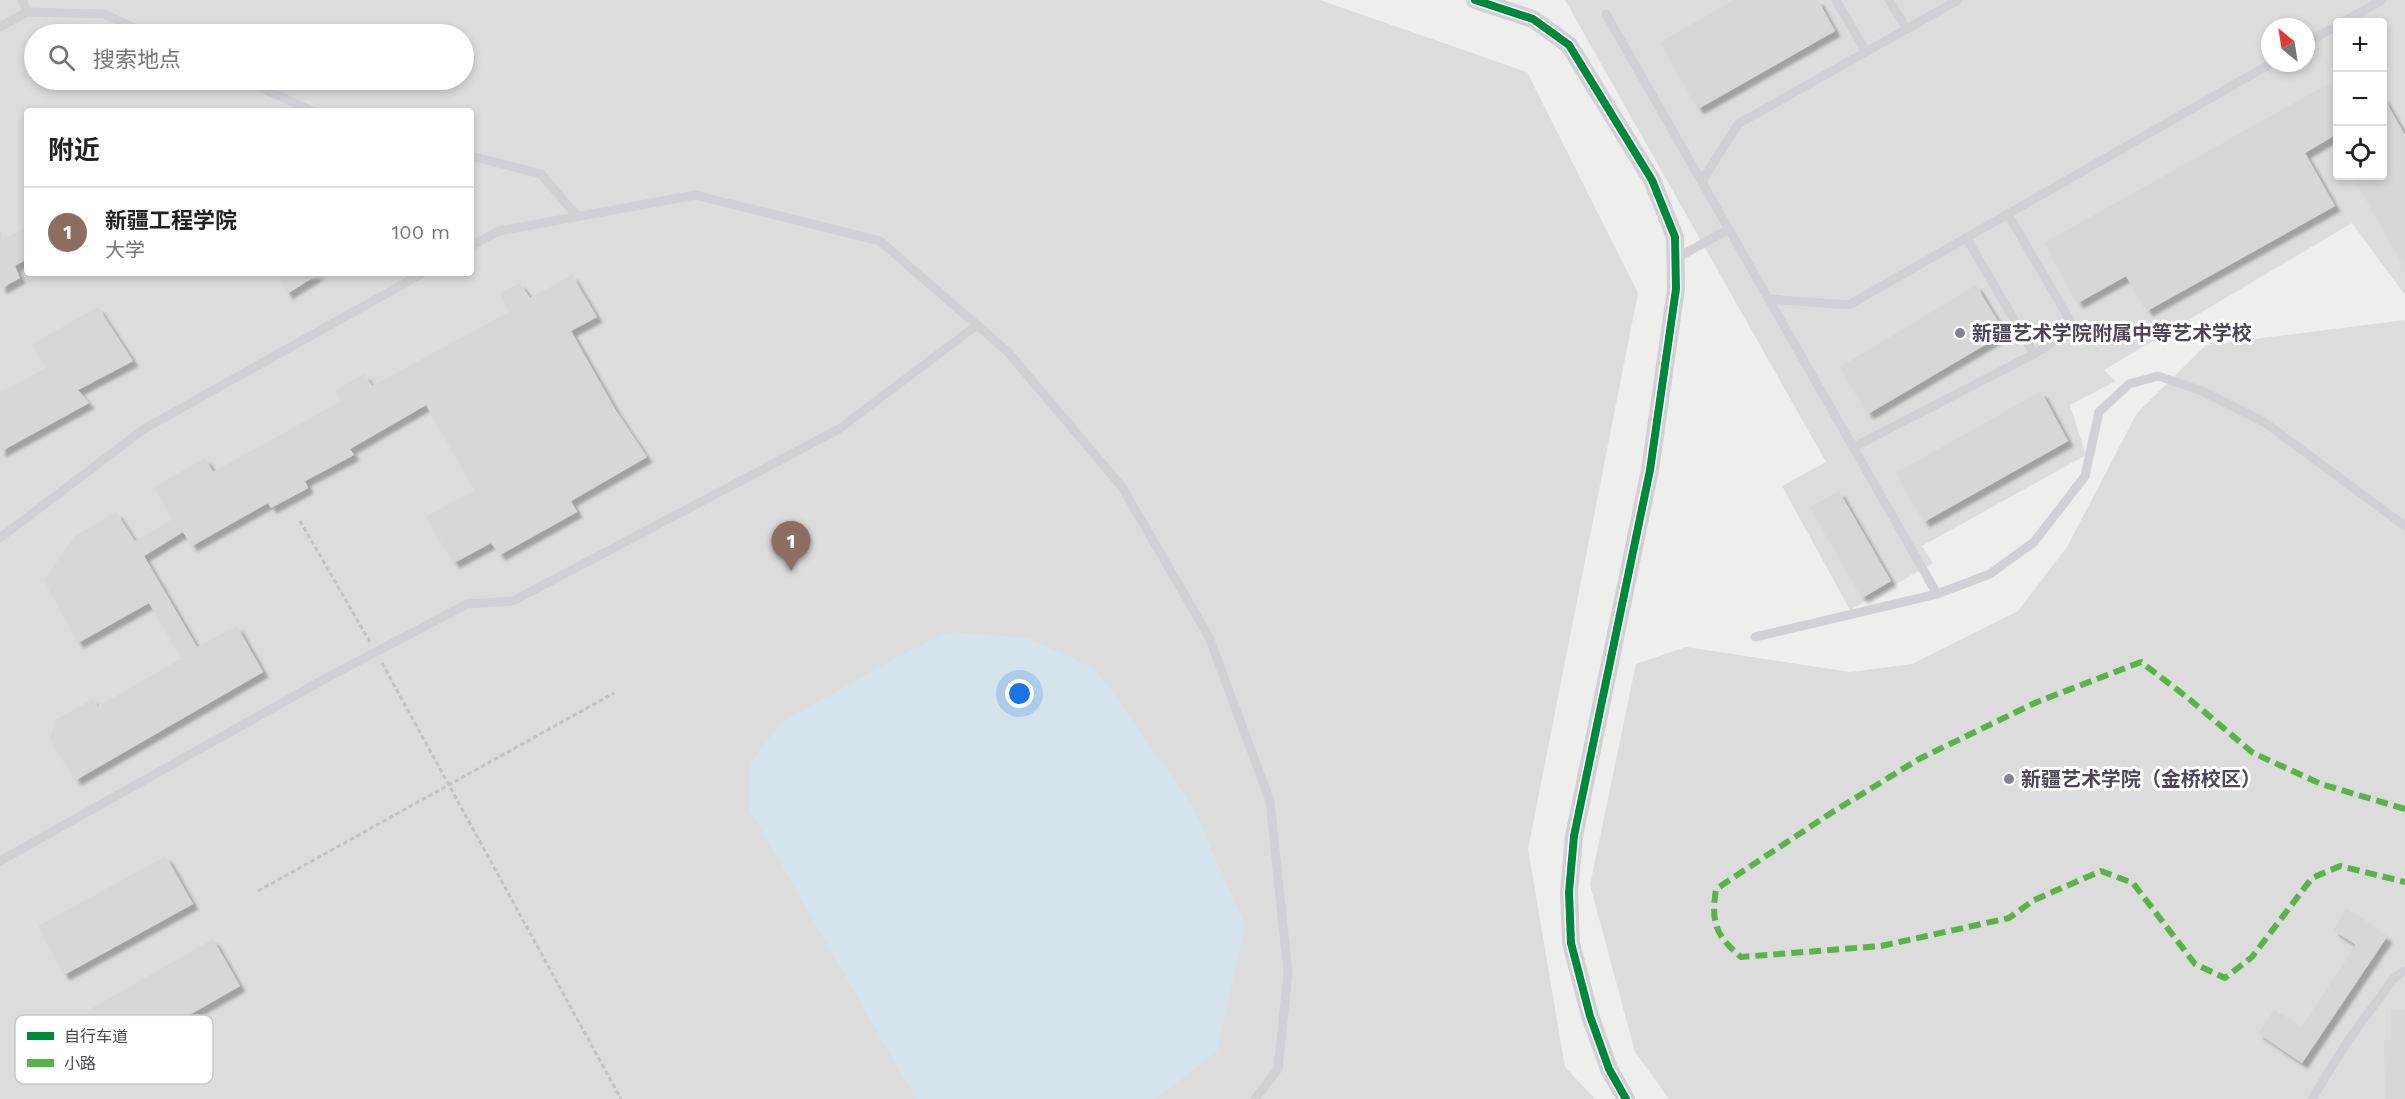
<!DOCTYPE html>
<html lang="zh">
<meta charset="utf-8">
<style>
:root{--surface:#fff;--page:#f2f2f2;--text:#222;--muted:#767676;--line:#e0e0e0;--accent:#0f766e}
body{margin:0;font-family:"Work Sans","Noto Sans SC",sans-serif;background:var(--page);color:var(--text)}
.controls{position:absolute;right:18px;top:18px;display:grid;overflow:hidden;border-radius:6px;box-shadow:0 3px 9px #0003}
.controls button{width:54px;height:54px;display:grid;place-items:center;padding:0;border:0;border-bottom:2px solid var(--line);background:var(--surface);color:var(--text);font:30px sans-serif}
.compass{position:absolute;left:2261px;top:18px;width:54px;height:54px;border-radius:50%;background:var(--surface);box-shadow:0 3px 9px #0003;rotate:330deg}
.you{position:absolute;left:1020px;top:694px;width:21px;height:21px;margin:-15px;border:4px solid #fff;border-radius:50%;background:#1a73e8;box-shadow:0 0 0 9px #1a73e833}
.badge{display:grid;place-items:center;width:39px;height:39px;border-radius:50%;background:var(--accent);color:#fff;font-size:20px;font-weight:700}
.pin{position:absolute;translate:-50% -50px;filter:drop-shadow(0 2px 3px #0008)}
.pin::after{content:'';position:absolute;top:32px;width:21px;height:18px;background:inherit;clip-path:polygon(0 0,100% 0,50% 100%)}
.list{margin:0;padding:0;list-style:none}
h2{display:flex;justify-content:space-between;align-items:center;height:78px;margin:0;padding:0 24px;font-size:26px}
h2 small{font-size:20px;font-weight:400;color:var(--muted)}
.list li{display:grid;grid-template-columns:39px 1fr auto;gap:18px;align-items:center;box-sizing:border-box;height:90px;padding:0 24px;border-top:2px solid var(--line)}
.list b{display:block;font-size:22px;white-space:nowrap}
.list p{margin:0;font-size:20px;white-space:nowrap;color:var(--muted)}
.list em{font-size:20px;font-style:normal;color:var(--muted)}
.icon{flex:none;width:33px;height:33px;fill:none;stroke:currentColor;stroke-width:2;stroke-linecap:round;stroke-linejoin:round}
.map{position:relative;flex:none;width:2405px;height:1099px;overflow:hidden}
.search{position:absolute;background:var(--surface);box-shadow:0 3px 9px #0003;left:24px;top:24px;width:450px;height:66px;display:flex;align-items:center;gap:15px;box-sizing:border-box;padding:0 21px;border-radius:33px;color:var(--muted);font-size:22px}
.panel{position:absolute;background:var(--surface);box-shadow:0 3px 9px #0003;left:24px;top:108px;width:450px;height:168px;border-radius:6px}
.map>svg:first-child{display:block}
</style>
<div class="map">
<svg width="2405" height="1099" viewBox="0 0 2405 1099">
<defs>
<filter id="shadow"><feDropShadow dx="5.5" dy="5.5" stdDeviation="1.5" flood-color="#0004"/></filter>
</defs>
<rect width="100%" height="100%" fill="#eeeeed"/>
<g fill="#dddcdc" fill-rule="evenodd">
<path d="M0,0h1320l207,72 111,221 -110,556 37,218 30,32h-1595zM34,34h430v46h-430zM27,111h444v162h-444z"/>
<path d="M1565,0h840v295l-53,-72 -248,147 12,11 -46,24 16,50 -164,91 11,17 -83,47 -68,-124 44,-24zM2338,22h44v154h-44zM2270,27h36v36h-36z"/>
<path d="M2405,320v779h-736l-34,-47 -45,-167 46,-221 50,-17 164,25 62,-8 106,-53 49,-64 70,-134 69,-68z"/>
</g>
<path fill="#d3e2eb" d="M950,632l77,6 69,31 96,136 53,120 -28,126 -61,48h-240l-166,-289 1,-49 31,-39 127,-71z"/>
<g fill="#d8d6d9" filter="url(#shadow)">
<path d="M1734,0h84l17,31 -137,78 -38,-67z"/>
<path d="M2337,79v55l-32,19 30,53 -188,105 -21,-35 -48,27 -34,-60z"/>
<path d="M2382,95l23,40v133l-52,-92h29z"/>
<path d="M27,227v32l-12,7 5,12 -20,11v-58l4,8z"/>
<path d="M277,273h43l-33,21z"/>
<path d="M572,275l25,42 -26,14 44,78 32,48 -76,44 6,11 -77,43 -9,-12 -37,20 -28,-46 49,-27 -49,-85 -76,44 4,6 -49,26 3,7 -37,20 -3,-5 -76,43 -9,-14 -39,24 53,91 40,-21 26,46 -187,108 -26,-41 5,-19 38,-21 4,8 85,-49 -33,-55 -71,40 -34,-63 31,-44 41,-24 19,29 38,-22 -19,-32 51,-29 8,14 128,-71 -6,-11 29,-16 8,12 137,-74 -9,-19 20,-10 10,15z"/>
<path d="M1976,285l29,48 -137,81 -28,-47z"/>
<path d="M98,307l35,54 -55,29 11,13 -89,49v-59l47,-26 -15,-23z"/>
<path d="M2041,391l27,50 -144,81 -28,-49z"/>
<path d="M1839,491l52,90 -29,17 -52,-91z"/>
<path d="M166,856l27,48 -129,71 -26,-49z"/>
<path d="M2346,909l41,28 -85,126 -44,-30 16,-23 27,18 55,-83 -23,-15z"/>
<path d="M213,939l27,47 -126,72 -27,-47z"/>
<path d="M2391,1010h14v89h-20l-1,-59h7z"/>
</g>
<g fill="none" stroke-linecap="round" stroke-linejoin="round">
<g stroke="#bec2c9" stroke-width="3" stroke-dasharray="4.5 3" stroke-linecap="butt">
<path d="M300,521l70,121"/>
<path d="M382,663l239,436"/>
<path d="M258,891l356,-198"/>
</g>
<g stroke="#d2d0d4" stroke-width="9">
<path d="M22,0l5,12"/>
<path d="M1836,0l30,52"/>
<path d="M1889,0l18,29"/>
<path d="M1606,14l331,580"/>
<path d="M2343,22l39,-22"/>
<path d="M0,27l27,-15 77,2 44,20"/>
<path d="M2306,43l32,-18"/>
<path d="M244,80l68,31"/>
<path d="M471,156l70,18 36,42"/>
<path d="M1702,181l36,-57 220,-124"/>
<path d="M1966,237l68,117 41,-25 -67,-115"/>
<path d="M471,246l28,-15 196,-36 185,46 128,111 114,135 87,150 61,164 18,172 -10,96 -23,30"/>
<path d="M1675,259l54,-30"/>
<path d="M1769,299l80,6 423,-242"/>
<path d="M1854,447l180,-93"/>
<path d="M0,538l144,-109 279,-156"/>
<path d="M1755,637l182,-43 53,-20 44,-32 51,-66 14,-64 30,-28 29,-8 44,15 62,31 141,104"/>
<path d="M0,861l330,-185 137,-72 46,-3 326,-172 138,-104"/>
<path d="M2312,1099l35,-57 47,-64 11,-7"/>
</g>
<path stroke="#d2d0d4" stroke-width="18" d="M1475,0l58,19 36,26 83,135 23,57 1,52 -26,181 -76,366 -5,56 2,51 19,73 19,53 17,30"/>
<path stroke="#58b348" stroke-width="6" stroke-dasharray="12 6" stroke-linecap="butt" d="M2405,809l-84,-25 -68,-31 -65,-55 -47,-36 -104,40 -118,57 -88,54 -115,76c-5,33 -1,46 25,68l140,-11 128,-28 25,-18 67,-29 32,12 62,81 30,14 27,-21 60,-79 28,-12 65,16"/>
<g stroke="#fff" stroke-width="11">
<path id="cycleway" d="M1475,0l58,19 36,26 83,135 23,57 1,52 -26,181 -76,366 -5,56 2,51 19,73 19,53 17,30"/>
</g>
<use href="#cycleway" stroke="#00873e" stroke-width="8"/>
</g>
<g fill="#86818c" stroke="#fff" stroke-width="2">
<circle cx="1960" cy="333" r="6"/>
<circle cx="2009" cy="779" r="6"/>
</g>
<g text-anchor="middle" stroke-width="6" stroke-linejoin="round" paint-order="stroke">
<g font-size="20" font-weight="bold" fill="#4e4657" stroke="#fff" text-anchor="start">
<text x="1972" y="340">新疆艺术学院附属中等艺术学校</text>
<text x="2021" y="786">新疆艺术学院（金桥校区）</text>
</g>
</g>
<rect x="15" y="1015" width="198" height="69" rx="9" fill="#fff" stroke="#cac8cd" stroke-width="1.5"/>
<rect x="27" y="1032" width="27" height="8" fill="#00873e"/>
<rect x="27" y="1059" width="27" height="8" fill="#58b348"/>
<g font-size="16" fill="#4e4657">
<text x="64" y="1042">自行车道</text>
<text x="64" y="1069">小路</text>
</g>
</svg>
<div class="controls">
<button>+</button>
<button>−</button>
<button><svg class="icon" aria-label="locate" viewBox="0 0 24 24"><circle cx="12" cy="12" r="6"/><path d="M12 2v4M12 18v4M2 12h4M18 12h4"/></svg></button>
</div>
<svg class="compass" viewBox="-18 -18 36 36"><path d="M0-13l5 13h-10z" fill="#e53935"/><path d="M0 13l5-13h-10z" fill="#767676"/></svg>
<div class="you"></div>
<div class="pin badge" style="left:791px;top:571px;background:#8d6e63">1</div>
<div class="search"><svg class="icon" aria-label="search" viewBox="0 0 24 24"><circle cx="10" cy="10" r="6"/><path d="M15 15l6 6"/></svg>搜索地点</div>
<section class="panel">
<h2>附近<small></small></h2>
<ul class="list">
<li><span class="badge" style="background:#8d6e63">1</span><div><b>新疆工程学院</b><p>大学</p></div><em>100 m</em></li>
</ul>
</section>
</div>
